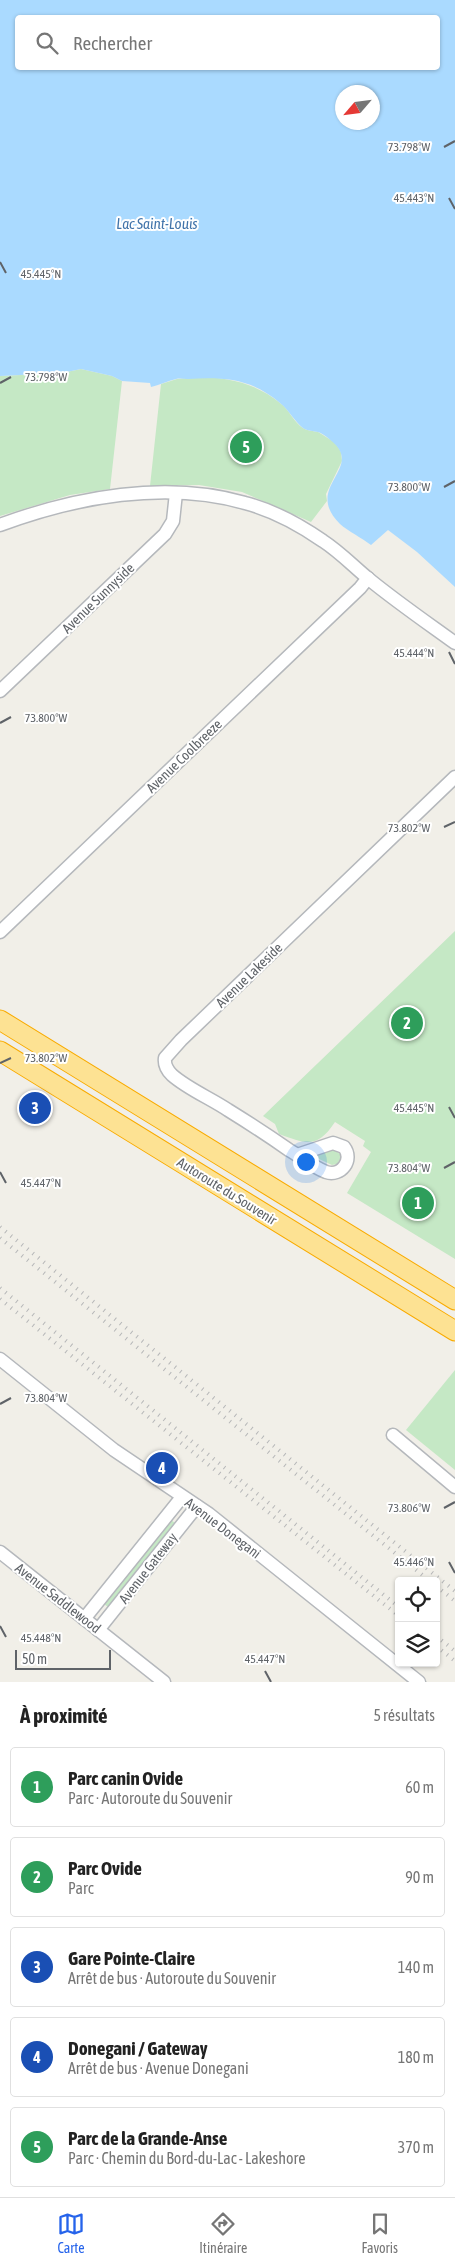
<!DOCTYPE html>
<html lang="fr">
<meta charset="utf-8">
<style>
:root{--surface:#fff;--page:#f2f2f2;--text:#222;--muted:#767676;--line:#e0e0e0;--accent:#2563eb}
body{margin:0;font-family:"Asap Condensed",sans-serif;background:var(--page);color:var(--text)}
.controls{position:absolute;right:15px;bottom:15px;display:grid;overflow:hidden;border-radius:5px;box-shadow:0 1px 4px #0004}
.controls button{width:45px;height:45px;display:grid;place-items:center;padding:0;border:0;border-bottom:1px solid var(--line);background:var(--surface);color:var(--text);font:25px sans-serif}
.compass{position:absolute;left:335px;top:85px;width:45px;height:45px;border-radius:50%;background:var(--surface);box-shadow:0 1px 4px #0004;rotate:242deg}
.scale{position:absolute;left:15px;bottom:12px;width:96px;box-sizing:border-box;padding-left:5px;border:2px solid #5f6368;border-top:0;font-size:14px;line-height:18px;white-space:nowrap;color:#5f6368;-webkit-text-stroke:4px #fff;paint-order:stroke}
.you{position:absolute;left:305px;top:1161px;width:18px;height:18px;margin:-12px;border:4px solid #fff;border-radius:50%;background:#1a73e8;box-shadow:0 0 0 8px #1a73e833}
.badge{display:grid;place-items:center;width:32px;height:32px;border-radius:50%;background:var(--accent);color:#fff;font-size:16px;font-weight:700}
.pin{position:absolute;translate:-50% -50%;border:2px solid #fff;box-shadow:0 1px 5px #0006}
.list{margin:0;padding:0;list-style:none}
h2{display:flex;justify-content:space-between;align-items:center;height:65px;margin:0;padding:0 20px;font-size:21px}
h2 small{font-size:16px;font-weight:400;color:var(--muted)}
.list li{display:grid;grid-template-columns:32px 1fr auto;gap:15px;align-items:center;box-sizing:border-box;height:80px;margin:0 10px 10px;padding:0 10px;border:1px solid var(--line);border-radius:5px}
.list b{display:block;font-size:19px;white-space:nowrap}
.list p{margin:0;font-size:16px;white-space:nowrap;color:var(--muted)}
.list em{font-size:16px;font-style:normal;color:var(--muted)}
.icon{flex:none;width:28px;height:28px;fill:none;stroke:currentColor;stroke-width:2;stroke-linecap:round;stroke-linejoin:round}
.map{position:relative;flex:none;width:455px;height:1682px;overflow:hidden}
.search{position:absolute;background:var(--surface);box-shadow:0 1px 4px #0004;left:15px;right:15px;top:15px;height:55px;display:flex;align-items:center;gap:12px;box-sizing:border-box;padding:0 18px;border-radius:5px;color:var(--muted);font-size:19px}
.sheet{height:515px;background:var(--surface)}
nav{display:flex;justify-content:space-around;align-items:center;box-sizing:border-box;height:70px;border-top:1px solid var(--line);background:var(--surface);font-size:14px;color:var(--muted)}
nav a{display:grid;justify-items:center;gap:2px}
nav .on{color:var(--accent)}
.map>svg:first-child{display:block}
</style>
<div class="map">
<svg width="455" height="1682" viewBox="0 0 455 1682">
<rect width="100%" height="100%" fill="#f1efe8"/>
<g fill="#c5e8c5">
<path d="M81,369l31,7 10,5 -12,108 -40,6 -70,21v-140l62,-3z"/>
<path d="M197,377c30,0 59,6 83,26 9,6 14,20 23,25 4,3 11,3 15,4 6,3 10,7 17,10l6,10 1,9 -16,33 1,7 -16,21 -69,-30 -43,-7 -49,1 11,-102 16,-5z"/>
<path d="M455,931v328l-108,-66 24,-41 -8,-6 2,-5 -30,-19c-18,27 -28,22 -56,12l-4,-10 -12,-8z"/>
<path d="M333,1149l7,5 1,4 -4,6 -5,1 -13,-6 -1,-4z"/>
<path d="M455,1370v100l-49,-40z"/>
<path d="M171,1520l4,3 -67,84 -4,-3z"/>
</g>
<path fill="#aadaff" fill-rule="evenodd" d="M0,0h455v587l-38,-35 -29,-22 -17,15c-9,-7 -23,-14 -31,-21 -33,-33 11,-50 0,-73 -3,-7 -16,-17 -22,-19 -4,-1 -11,-1 -15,-4 -8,-6 -14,-18 -23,-25 -29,-25 -57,-26 -92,-24 -4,0 -8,-1 -12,0 -8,2 -17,6 -25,8l-1,-4 -28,-2 -10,-5 -31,-7 -19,4 -62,3zM18,18h420v50h-420zM342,92h30v30h-30z"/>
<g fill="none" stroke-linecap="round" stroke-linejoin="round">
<g stroke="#b5b8bc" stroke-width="15">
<g id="minor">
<path d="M0,525c75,-28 166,-45 245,-22 27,7 55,22 78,38 17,11 31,26 47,39 27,22 56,42 85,63"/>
<path d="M0,691l165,-157 8,-13 3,-28"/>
<path d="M0,932l360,-344 8,-10"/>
<path d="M297,1155l36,-12 11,4c10,13 -3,30 -18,25 -13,-5 -25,-15 -37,-22 -20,-14 -40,-27 -61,-40 -18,-12 -40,-21 -56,-35 -5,-5 -8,-10 -7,-17l16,-18 274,-263"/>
<path d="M0,1359l114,91 95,64 210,168"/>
<path d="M393,1435l62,52"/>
<path d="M0,1552l164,130"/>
<path d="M84,1619l98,-122"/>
<path d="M98,1630l99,-124"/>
</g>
</g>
<g stroke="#f9ab00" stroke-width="21">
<g id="highway">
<path d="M0,1020l455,280"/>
<path d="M0,1051l455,280"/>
</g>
</g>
<use href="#minor" stroke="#fff" stroke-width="12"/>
<use href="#highway" stroke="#fde293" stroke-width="19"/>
<g stroke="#b6b7b8" stroke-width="4" stroke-dasharray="1 6" stroke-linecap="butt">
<path d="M0,1227l455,364"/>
<path d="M0,1238l430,343"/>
<path d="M0,1288l399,319"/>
<path d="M0,1299l399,317"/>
<path d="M436,1586l19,15"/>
<path d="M436,1636l19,15"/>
<path d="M436,1646l19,15"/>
</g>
</g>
<path fill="none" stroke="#5f6368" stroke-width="2" d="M444,147l11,-6M449,198l6,11M0,262l6,11M0,383l11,-6M444,487l11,-6M449,652l6,12M0,723l11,-6M444,827l11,-5M0,1063l11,-5M449,1107l6,11M444,1168l11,-6M0,1172l6,11M0,1404l11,-6M444,1508l11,-6M449,1562l6,11M0,1626l6,11M265,1671l6,11"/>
<g text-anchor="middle" stroke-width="4" stroke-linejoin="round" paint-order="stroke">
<g font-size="14" fill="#5f6368" stroke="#fff">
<text transform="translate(98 598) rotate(-44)" y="5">Avenue Sunnyside</text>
<text transform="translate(184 756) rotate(-44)" y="5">Avenue Coolbreeze</text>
<text transform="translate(249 975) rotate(-44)" y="5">Avenue Lakeside</text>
<text transform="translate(227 1191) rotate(32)" y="5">Autoroute du Souvenir</text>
<text transform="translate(223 1528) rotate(37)" y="5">Avenue Donegani</text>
<text transform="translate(148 1568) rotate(-52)" y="5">Avenue Gateway</text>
<text transform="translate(58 1598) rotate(38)" y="5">Avenue Saddlewood</text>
</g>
<g font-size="15" font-style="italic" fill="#4174aa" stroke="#fff">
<text x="157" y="229">Lac Saint-Louis</text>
</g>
</g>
<g font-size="12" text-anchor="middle" fill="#5f6368" stroke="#fff" stroke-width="4" stroke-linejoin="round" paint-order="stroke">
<text x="409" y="151">73.798°W</text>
<text x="414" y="202">45.443°N</text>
<text x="41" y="278">45.445°N</text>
<text x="46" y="381">73.798°W</text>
<text x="409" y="491">73.800°W</text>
<text x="414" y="657">45.444°N</text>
<text x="46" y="722">73.800°W</text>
<text x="409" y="832">73.802°W</text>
<text x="46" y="1062">73.802°W</text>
<text x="414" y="1112">45.445°N</text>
<text x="409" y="1172">73.804°W</text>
<text x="41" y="1187">45.447°N</text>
<text x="46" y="1402">73.804°W</text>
<text x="409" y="1512">73.806°W</text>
<text x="414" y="1566">45.446°N</text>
<text x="41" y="1642">45.448°N</text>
<text x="265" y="1663">45.447°N</text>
</g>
</svg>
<div class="controls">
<button><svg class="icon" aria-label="locate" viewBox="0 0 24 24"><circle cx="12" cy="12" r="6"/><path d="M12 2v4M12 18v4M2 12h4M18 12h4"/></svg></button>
<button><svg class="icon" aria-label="layers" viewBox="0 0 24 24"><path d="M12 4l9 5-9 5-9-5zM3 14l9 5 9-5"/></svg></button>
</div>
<svg class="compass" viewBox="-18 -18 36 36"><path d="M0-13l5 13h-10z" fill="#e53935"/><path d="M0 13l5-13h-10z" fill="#767676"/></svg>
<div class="scale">50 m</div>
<div class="you"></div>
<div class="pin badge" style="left:418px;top:1203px;background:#2e9e5b">1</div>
<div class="pin badge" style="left:407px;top:1023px;background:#2e9e5b">2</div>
<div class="pin badge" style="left:35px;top:1108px;background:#1a4fb4">3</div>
<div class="pin badge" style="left:162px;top:1468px;background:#1a4fb4">4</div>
<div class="pin badge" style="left:246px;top:447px;background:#2e9e5b">5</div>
<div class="search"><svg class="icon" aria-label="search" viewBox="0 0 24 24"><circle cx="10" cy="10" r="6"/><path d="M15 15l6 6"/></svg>Rechercher</div>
</div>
<section class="sheet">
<h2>À proximité<small>5 résultats</small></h2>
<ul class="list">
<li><span class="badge" style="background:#2e9e5b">1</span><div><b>Parc canin Ovide</b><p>Parc · Autoroute du Souvenir</p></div><em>60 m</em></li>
<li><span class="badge" style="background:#2e9e5b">2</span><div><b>Parc Ovide</b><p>Parc</p></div><em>90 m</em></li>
<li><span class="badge" style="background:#1a4fb4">3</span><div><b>Gare Pointe-Claire</b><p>Arrêt de bus · Autoroute du Souvenir</p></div><em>140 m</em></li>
<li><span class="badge" style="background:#1a4fb4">4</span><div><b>Donegani / Gateway</b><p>Arrêt de bus · Avenue Donegani</p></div><em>180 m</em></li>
<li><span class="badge" style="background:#2e9e5b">5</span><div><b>Parc de la Grande-Anse</b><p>Parc · Chemin du Bord-du-Lac - Lakeshore</p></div><em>370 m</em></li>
</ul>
</section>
<nav>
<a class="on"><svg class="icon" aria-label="map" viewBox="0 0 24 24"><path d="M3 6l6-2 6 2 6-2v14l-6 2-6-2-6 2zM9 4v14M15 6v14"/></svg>Carte</a>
<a><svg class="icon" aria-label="directions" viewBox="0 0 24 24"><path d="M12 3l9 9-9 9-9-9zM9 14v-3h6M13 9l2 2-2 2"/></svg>Itinéraire</a>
<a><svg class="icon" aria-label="saved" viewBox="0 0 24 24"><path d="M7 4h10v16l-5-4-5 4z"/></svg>Favoris</a>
</nav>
